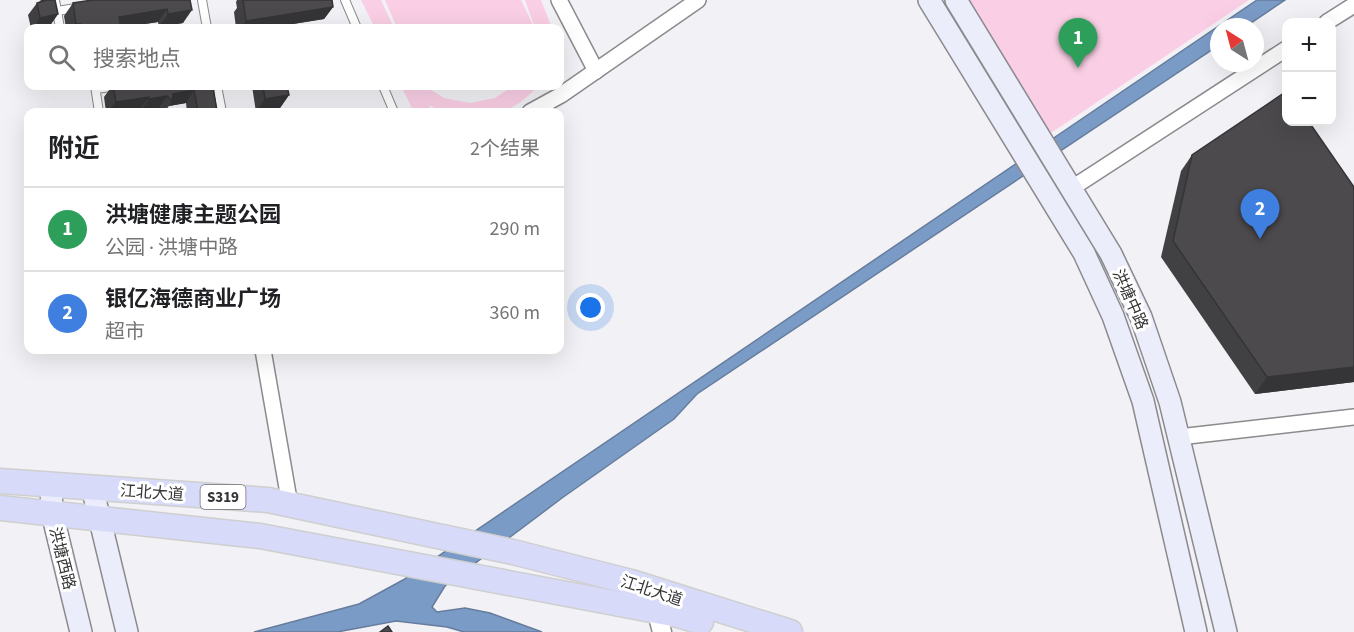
<!DOCTYPE html>
<html lang="zh">
<meta charset="utf-8">
<style>
:root{--surface:#fff;--page:#f2f2f2;--text:#202124;--muted:#757577;--line:#e0e0e0;--accent:#db2777}
body{margin:0;font-family:"Source Sans 3","Noto Sans SC",sans-serif;background:var(--page);color:var(--text)}
.controls{position:absolute;right:18px;top:18px;display:grid;overflow:hidden;border-radius:12px;box-shadow:0 6px 24px #0002}
.controls button{width:54px;height:54px;display:grid;place-items:center;padding:0;border:0;border-bottom:2px solid var(--line);background:var(--surface);color:var(--text);font:30px sans-serif}
.compass{position:absolute;left:1210px;top:18px;width:54px;height:54px;border-radius:50%;background:var(--surface);box-shadow:0 6px 24px #0002;rotate:324deg}
.you{position:absolute;left:591px;top:308px;width:21px;height:21px;margin:-15px;border:4px solid #fff;border-radius:50%;background:#1a73e8;box-shadow:0 0 0 9px #1a73e833}
.badge{display:grid;place-items:center;width:39px;height:39px;border-radius:50%;background:var(--accent);color:#fff;font-size:20px;font-weight:700}
.pin{position:absolute;translate:-50% -50px;filter:drop-shadow(0 2px 3px #0008)}
.pin::after{content:'';position:absolute;top:32px;width:21px;height:18px;background:inherit;clip-path:polygon(0 0,100% 0,50% 100%)}
.list{margin:0;padding:0;list-style:none}
h2{display:flex;justify-content:space-between;align-items:center;height:78px;margin:0;padding:0 24px;font-size:26px}
h2 small{font-size:20px;font-weight:400;color:var(--muted)}
.list li{display:grid;grid-template-columns:39px 1fr auto;gap:18px;align-items:center;box-sizing:border-box;height:84px;padding:0 24px;border-top:2px solid var(--line)}
.list b{display:block;font-size:22px;white-space:nowrap}
.list p{margin:0;font-size:20px;white-space:nowrap;color:var(--muted)}
.list em{font-size:20px;font-style:normal;color:var(--muted)}
.icon{flex:none;width:33px;height:33px;fill:none;stroke:currentColor;stroke-width:2;stroke-linecap:round;stroke-linejoin:round}
.map{position:relative;flex:none;width:1354px;height:632px;overflow:hidden}
.search{position:absolute;background:var(--surface);box-shadow:0 6px 24px #0002;left:24px;top:24px;width:540px;height:66px;display:flex;align-items:center;gap:15px;box-sizing:border-box;padding:0 21px;border-radius:12px;color:var(--muted);font-size:22px}
.panel{position:absolute;background:var(--surface);box-shadow:0 6px 24px #0002;left:24px;top:108px;width:540px;height:246px;border-radius:12px}
.map>svg:first-child{display:block}
</style>
<div class="map">
<svg width="1354" height="632" viewBox="0 0 1354 632">
<rect width="100%" height="100%" fill="#f2f1f5"/>
<g fill="#facfe5">
<path d="M361,0h20l13,28h-19z"/>
<path d="M385,0h136l12,25 -8,3h-128z"/>
<path d="M525,0h16l11,28h-17z"/>
<path d="M967,0h282l-201,135z"/>
<path d="M401,86h24l19,12 26,5 25,-5 18,-12h25c-9,10 -21,20 -34,25 -16,6 -61,3 -75,-6l2,7h-17z"/>
</g>
<path fill="#7b9bc7" stroke="#667c9c" stroke-width="1.5" d="M1257,0h28l-40,27h-26v18l-522,349 -23,25 -112,79 -117,88 -13,21 5,5 28,-4 25,5 52,19h-78l-17,-5 -51,-6 -59,11h-83l105,-28 44,-24z"/>
<g fill="none" stroke-linecap="round" stroke-linejoin="round">
<g stroke="#8b8a8d" stroke-width="10">
<g id="service">
<path d="M55,0l5,28"/>
<path d="M202,0l5,28"/>
<path d="M345,0l12,28"/>
<path d="M57,11l19,-3"/>
<path d="M95,86l4,26"/>
<path d="M217,86l5,26"/>
<path d="M383,86l11,26"/>
<path d="M96,89l21,-3"/>
</g>
</g>
<g stroke="#8b8a8d" stroke-width="18">
<g id="minor">
<path d="M559,0l37,71"/>
<path d="M1327,22l27,-17"/>
<path d="M530,112l31,-17 137,-95"/>
<path d="M1072,188l214,-139"/>
<path d="M263,350l27,155"/>
<path d="M1179,437l175,-20"/>
</g>
</g>
<g stroke="#8b8a8d" stroke-width="21">
<path id="tertiary" d="M654,601l8,31"/>
</g>
<g stroke="#8b8a8d" stroke-width="24">
<g id="secondary">
<path d="M929,0l155,253 29,63 30,85 53,231"/>
<path d="M956,0l155,254 30,63 29,85 56,230"/>
<path d="M51,484l1,29 29,119"/>
<path d="M92,487l35,145"/>
</g>
</g>
<g stroke="#cfcfcf" stroke-width="27">
<g id="primary">
<path d="M0,481l268,19 245,52 118,30 159,50"/>
<path d="M0,508l260,28 418,79 23,7"/>
</g>
</g>
<use href="#service" stroke="#fff" stroke-width="8"/>
<use href="#minor" stroke="#fff" stroke-width="15"/>
<use href="#tertiary" stroke="#fff" stroke-width="18"/>
<use href="#secondary" stroke="#ebedfb" stroke-width="21"/>
<use href="#primary" stroke="#d7daf8" stroke-width="24"/>
</g>
<g fill="#414042">
<path d="M41,0h14l3,14 -9,13 -8,1h-10l-3,-13 9,-12 2,-1z"/>
<path d="M190,0l-7,23 -24,4 -1,-5 -37,6h-55l-2,-12 9,-13z"/>
<path d="M237,0h95l1,7 -9,12 -56,9h-32l-2,-16 3,-4 -1,-6z"/>
<path d="M112,86h105l-3,5 3,20 -1,1h-29l-1,-9 -17,3 -5,6h-2l-4,-3 -18,3v-3l-21,3h-13l-2,-15z"/>
<path d="M252,86h43l-8,1 2,8 -9,13 -24,4z"/>
<path d="M1192,155l162,227 -99,12 -94,-137 20,-86z"/>
</g>
<g fill="#353436">
<path d="M333,7l-9,12 -56,9h-27l5,-7z"/>
<path d="M167,9l-9,13 -41,6 2,-11z"/>
<path d="M192,10l-9,13 -24,4 9,-13z"/>
<path d="M58,14l-9,13 -8,1h-8l7,-10z"/>
<path d="M76,24h5l-3,4h-5z"/>
<path d="M194,90l-8,13 -17,3 3,-5 1,-7z"/>
<path d="M289,95l-9,13 -24,4 9,-13z"/>
<path d="M167,96l-9,13 -18,3 9,-13z"/>
<path d="M149,97l-9,12 -21,3h-11l8,-10z"/>
<path d="M1354,367v15l-99,12 12,-17z"/>
</g>
<g fill="#4c4a4d" stroke="#353436" stroke-width="1.5">
<path d="M43,0h12l3,14 -18,4 -3,-15 7,-2z"/>
<path d="M92,0h98l2,10 -24,4 -1,-5 -48,8 2,11h-39l-1,-4h-5l-3,-21z"/>
<path d="M243,0h89l1,7 -87,14z"/>
<path d="M113,86h104v1h-4l4,24 -10,1h-9l-4,-22 -21,4 -1,7 -5,-5 -18,3v-2l-33,5z"/>
<path d="M263,86h24l2,9 -24,4z"/>
<path d="M1287,91v31h22l45,65v180l-87,10 -94,-136 19,-86z"/>
<path d="M388,626l4,6h-12z"/>
</g>
<g text-anchor="middle" stroke-width="6" stroke-linejoin="round" paint-order="stroke">
<rect fill="#fff" stroke="#727272" stroke-width="1.5" x="200.5" y="485" width="45" height="24" rx="4.5"/>
<g font-size="15" font-weight="bold" fill="#353536">
<text x="223" y="502">S319</text>
</g>
<g font-size="16" fill="#353536" stroke="#fff">
<text transform="translate(1131 299) rotate(66)" y="6">洪塘中路</text>
<text transform="translate(152 492) rotate(4)" y="6">江北大道</text>
<text transform="translate(63 558) rotate(76)" y="6">洪塘西路</text>
<text transform="translate(652 590) rotate(18)" y="6">江北大道</text>
</g>
</g>
</svg>
<div class="controls">
<button>+</button>
<button>−</button>
</div>
<svg class="compass" viewBox="-18 -18 36 36"><path d="M0-13l5 13h-10z" fill="#e53935"/><path d="M0 13l5-13h-10z" fill="#757577"/></svg>
<div class="you"></div>
<div class="pin badge" style="left:1078px;top:68px;background:#2e9e5b">1</div>
<div class="pin badge" style="left:1260px;top:239px;background:#3f7fe0">2</div>
<div class="search"><svg class="icon" aria-label="search" viewBox="0 0 24 24"><circle cx="10" cy="10" r="6"/><path d="M15 15l6 6"/></svg>搜索地点</div>
<section class="panel">
<h2>附近<small>2个结果</small></h2>
<ul class="list">
<li><span class="badge" style="background:#2e9e5b">1</span><div><b>洪塘健康主题公园</b><p>公园 · 洪塘中路</p></div><em>290 m</em></li>
<li><span class="badge" style="background:#3f7fe0">2</span><div><b>银亿海德商业广场</b><p>超市</p></div><em>360 m</em></li>
</ul>
</section>
</div>
